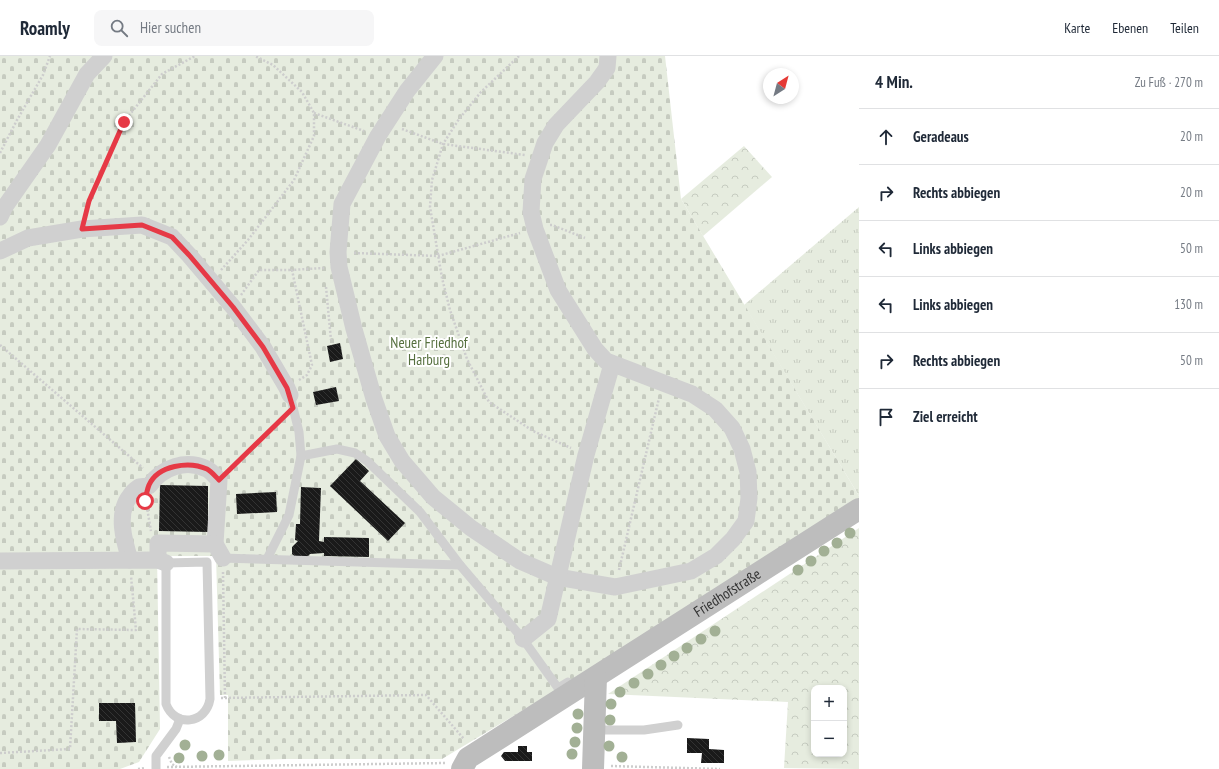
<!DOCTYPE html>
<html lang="de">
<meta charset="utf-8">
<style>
:root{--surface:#fff;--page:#f6f6f7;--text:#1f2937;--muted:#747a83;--line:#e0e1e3}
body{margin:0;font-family:"PT Sans Narrow",sans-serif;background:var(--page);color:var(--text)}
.controls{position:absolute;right:12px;bottom:12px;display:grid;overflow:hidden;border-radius:8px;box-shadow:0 2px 6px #0003}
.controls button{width:36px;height:36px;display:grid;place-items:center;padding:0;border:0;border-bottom:1px solid var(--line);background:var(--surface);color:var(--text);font:20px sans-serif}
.compass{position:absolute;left:763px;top:12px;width:36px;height:36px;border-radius:50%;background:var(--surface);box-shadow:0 2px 6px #0003;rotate:36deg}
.stop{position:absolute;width:12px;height:12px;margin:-9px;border:3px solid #e63946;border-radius:50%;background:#fff}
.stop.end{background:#e63946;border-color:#fff;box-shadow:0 1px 4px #0008}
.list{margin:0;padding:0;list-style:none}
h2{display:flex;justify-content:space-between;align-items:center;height:52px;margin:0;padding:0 16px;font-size:17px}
h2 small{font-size:13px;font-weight:400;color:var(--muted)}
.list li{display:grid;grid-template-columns:26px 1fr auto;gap:12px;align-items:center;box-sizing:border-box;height:56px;padding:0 16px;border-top:1px solid var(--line)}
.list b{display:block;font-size:15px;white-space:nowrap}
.list em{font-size:13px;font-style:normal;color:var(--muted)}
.icon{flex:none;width:22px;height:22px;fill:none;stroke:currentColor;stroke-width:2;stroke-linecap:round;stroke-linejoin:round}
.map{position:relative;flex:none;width:859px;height:713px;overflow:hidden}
header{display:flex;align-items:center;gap:24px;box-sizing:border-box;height:56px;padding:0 20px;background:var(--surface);border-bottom:1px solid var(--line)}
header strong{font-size:19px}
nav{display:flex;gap:22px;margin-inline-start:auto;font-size:14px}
.search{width:280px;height:36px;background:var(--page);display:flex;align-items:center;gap:10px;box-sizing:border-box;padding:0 14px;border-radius:8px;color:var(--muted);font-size:15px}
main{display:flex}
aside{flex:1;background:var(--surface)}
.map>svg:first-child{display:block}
</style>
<header>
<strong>Roamly</strong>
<div class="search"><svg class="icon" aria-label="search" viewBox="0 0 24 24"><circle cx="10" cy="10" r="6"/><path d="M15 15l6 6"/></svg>Hier suchen</div>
<nav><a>Karte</a><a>Ebenen</a><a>Teilen</a></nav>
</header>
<main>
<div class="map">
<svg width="859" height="713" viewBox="0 0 859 713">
<defs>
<pattern id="grass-tufts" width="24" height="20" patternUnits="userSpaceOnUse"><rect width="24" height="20" fill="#e6ecdf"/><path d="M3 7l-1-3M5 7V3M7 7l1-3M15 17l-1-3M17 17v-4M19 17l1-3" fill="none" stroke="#c6cbc0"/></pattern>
<pattern id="forest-crowns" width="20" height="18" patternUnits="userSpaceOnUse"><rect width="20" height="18" fill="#e6ecdf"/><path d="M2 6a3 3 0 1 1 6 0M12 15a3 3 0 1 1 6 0" fill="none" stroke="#c6cbc0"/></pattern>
<pattern id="cemetery-stones" width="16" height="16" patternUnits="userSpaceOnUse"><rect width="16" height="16" fill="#e6ecdf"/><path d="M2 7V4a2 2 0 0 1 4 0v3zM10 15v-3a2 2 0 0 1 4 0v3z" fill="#c6cbc0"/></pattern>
<pattern id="building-back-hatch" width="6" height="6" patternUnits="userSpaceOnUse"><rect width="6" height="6" fill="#1a1a1a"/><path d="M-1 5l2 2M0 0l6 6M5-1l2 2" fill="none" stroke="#333"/></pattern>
</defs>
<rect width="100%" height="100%" fill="#fff"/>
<path fill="url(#grass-tufts)" d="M859,151v289l-115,-191z"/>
<g fill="url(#forest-crowns)" fill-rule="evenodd">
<path d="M744,90l28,31 -69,59 -22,-37z"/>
<path d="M859,472v241l-75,-1 4,-66 -180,-8zM814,632h30v66h-30z"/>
</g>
<path fill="url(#cemetery-stones)" d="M0,0h665l16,143 178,297v12l-417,251h-155l-59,2v-66h-8l-4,-139h-59l3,173 -21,33 -19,7h-120z"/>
<g fill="url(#building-back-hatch)">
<path d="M340,287l3,16 -13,3 -3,-16z"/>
<path d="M336,331l3,14 -23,4 -3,-13z"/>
<path d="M356,403l13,12 -9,10 45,42 -17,18 -58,-55z"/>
<path d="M160,429l48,1v46l-49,-1z"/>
<path d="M301,431l20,1 -2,53 5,1v-5l45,1v19l-45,-1v-3l-14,1 -5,5h-7l-6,-5v-7l6,-6 -3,-1 1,-16h4z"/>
<path d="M276,436l1,20 -40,2 -1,-20z"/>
<path d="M99,647h36l1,39 -19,1 -1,-22h-17z"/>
<path d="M687,682l22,1v10l15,1v13h-23l1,-10h-15z"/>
<path d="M518,690h9v6h5v9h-27l-4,-5 3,-4h14z"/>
</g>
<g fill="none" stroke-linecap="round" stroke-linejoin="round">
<g stroke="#cdcdcd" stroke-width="2.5" stroke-dasharray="2 2" stroke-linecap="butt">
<path d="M519,0l-38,36 -22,27 -16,25 -11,36 -2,27 12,71 8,32 17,49 22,43 44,29 38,17"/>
<path d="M314,57l50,18"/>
<path d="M402,73l41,15 82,11"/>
<path d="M0,97l17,-33 26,-45 7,-19"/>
<path d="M85,158l4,-13 35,-79 38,-48 33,-18"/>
<path d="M550,169h2l33,13"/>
<path d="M354,197l84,3 82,-23"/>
<path d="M221,214l27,-30 46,-60 20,-44v-23l-12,-21 -29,-27 -18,-9"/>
<path d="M326,231l5,53"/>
<path d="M241,239l18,-25h33"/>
<path d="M0,289l143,123"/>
<path d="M299,324l8,-5 5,-10 -20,-95 32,-2"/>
<path d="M229,414l55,-52"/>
<path d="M146,446l5,29"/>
<path d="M619,514l40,-172"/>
<path d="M223,516l2,127"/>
<path d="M221,642l205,-3 38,44"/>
<path d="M0,697l70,-4 7,-120 59,1 -5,-54"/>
<path d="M169,701l3,7 5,3"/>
<path d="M611,710l109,3"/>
<path d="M167,711l279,-4"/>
<path d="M138,713l7,-1"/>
</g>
<g stroke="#d0d0d0" stroke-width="9">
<path d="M301,400l36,-7 18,4 12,8 53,51 40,53 63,74 35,49 10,-6"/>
<path d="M220,502l240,7"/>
<path d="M267,503l22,-44 12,-59 -2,-24 -9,-37"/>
<path d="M207,506l3,137c-4,25 -35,29 -44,5v-141z"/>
<path d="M595,674h49l34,-5"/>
<path d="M156,713v-13l20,-27 4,-10"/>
</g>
<g stroke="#d0d0d0" stroke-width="17">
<path d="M435,0l-28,35 -29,45 -36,68 -4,48 1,15 15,62 20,70 13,37 15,25 31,36 38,31 49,33 37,16 58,10 76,-16 25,-15 17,-17 13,-18 3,-23 -1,-26 -6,-23 -10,-21 -17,-19 -23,-15 -86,-33 -11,-12 -37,-59 -23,-61 -4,-17 2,-33 12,-36 11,-18 41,-43 10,-14 1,-12"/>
<path d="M0,161l4,-9 44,-63 39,-71 17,-18"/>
<path d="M0,195l28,-13 54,-9 60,-4 30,12 17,18 44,52 30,40 24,41 3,7"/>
<path d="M130,504c-6,-19 -14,-47 0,-64 2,-4 6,-7 9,-9l10,-1c13,-19 37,-27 58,-17 4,2 8,7 12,11l-4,64"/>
<path d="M158,504v-17l57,1 8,14"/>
<path d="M0,505l158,-1 8,3"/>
<path d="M523,583l25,-20 38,-164 26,-91"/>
</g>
<g stroke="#bdbdbd" stroke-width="22">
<path id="s1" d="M462,713l6,-11 8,-5 383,-244"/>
<path d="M593,713l3,-92"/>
</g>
</g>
<g fill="#a2b095">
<circle cx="850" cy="477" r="5.5"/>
<circle cx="837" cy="487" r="5.5"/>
<circle cx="824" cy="495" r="5.5"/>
<circle cx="811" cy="505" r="5.5"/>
<circle cx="798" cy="514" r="5.5"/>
<circle cx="715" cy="575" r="5.5"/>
<circle cx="701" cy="583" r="5.5"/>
<circle cx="687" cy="592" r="5.5"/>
<circle cx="674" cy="600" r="5.5"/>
<circle cx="661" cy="609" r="5.5"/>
<circle cx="648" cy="618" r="5.5"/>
<circle cx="634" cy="627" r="5.5"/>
<circle cx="620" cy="636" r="5.5"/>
<circle cx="611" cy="648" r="5.5"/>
<circle cx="578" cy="658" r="5.5"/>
<circle cx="610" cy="664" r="5.5"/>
<circle cx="577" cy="672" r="5.5"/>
<circle cx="575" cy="686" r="5.5"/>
<circle cx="185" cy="689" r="5.5"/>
<circle cx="609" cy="690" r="5.5"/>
<circle cx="572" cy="698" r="5.5"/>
<circle cx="219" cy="699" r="5.5"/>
<circle cx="202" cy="700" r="5.5"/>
<circle cx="622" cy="701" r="5.5"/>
<circle cx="179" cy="702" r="5.5"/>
</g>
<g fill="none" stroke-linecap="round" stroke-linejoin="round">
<path stroke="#e63946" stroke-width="5" d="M124,66l-35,79 -7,28 60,-4 30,12 17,18 44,52 30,40 24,41 6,20 -74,72c-4,-4 -8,-9 -12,-11 -18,-8 -49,-4 -58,16 -2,5 -3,11 -4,16"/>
</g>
<g text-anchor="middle" stroke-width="4" stroke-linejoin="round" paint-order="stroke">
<g font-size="15" fill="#56703f" stroke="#fff">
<text x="429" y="292">Neuer Friedhof<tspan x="429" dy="17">Harburg</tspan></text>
</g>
<g font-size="15" fill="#333" stroke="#fff">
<text dy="5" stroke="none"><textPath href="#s1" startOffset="320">Friedhofstraße</textPath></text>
</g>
</g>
</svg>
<div class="controls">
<button>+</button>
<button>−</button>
</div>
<svg class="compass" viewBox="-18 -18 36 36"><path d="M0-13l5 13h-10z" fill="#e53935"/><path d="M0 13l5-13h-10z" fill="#747a83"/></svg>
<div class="stop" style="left:145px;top:445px"></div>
<div class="stop end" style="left:124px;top:66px"></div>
</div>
<aside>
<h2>4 Min.<small>Zu Fuß · 270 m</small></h2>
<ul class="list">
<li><svg class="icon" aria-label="ahead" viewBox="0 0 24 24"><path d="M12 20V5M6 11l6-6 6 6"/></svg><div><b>Geradeaus</b></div><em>20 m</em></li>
<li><svg class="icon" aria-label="right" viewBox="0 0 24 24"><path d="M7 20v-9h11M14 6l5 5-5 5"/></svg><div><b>Rechts abbiegen</b></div><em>20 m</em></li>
<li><svg class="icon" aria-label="left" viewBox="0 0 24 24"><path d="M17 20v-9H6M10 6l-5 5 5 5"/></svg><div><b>Links abbiegen</b></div><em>50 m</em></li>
<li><svg class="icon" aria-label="left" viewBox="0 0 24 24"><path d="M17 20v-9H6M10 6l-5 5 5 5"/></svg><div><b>Links abbiegen</b></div><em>130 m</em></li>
<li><svg class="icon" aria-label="right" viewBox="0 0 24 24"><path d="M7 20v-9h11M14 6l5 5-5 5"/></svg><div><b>Rechts abbiegen</b></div><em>50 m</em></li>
<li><svg class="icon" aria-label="arrive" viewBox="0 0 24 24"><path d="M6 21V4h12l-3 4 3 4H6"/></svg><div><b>Ziel erreicht</b></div></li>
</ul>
</aside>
</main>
